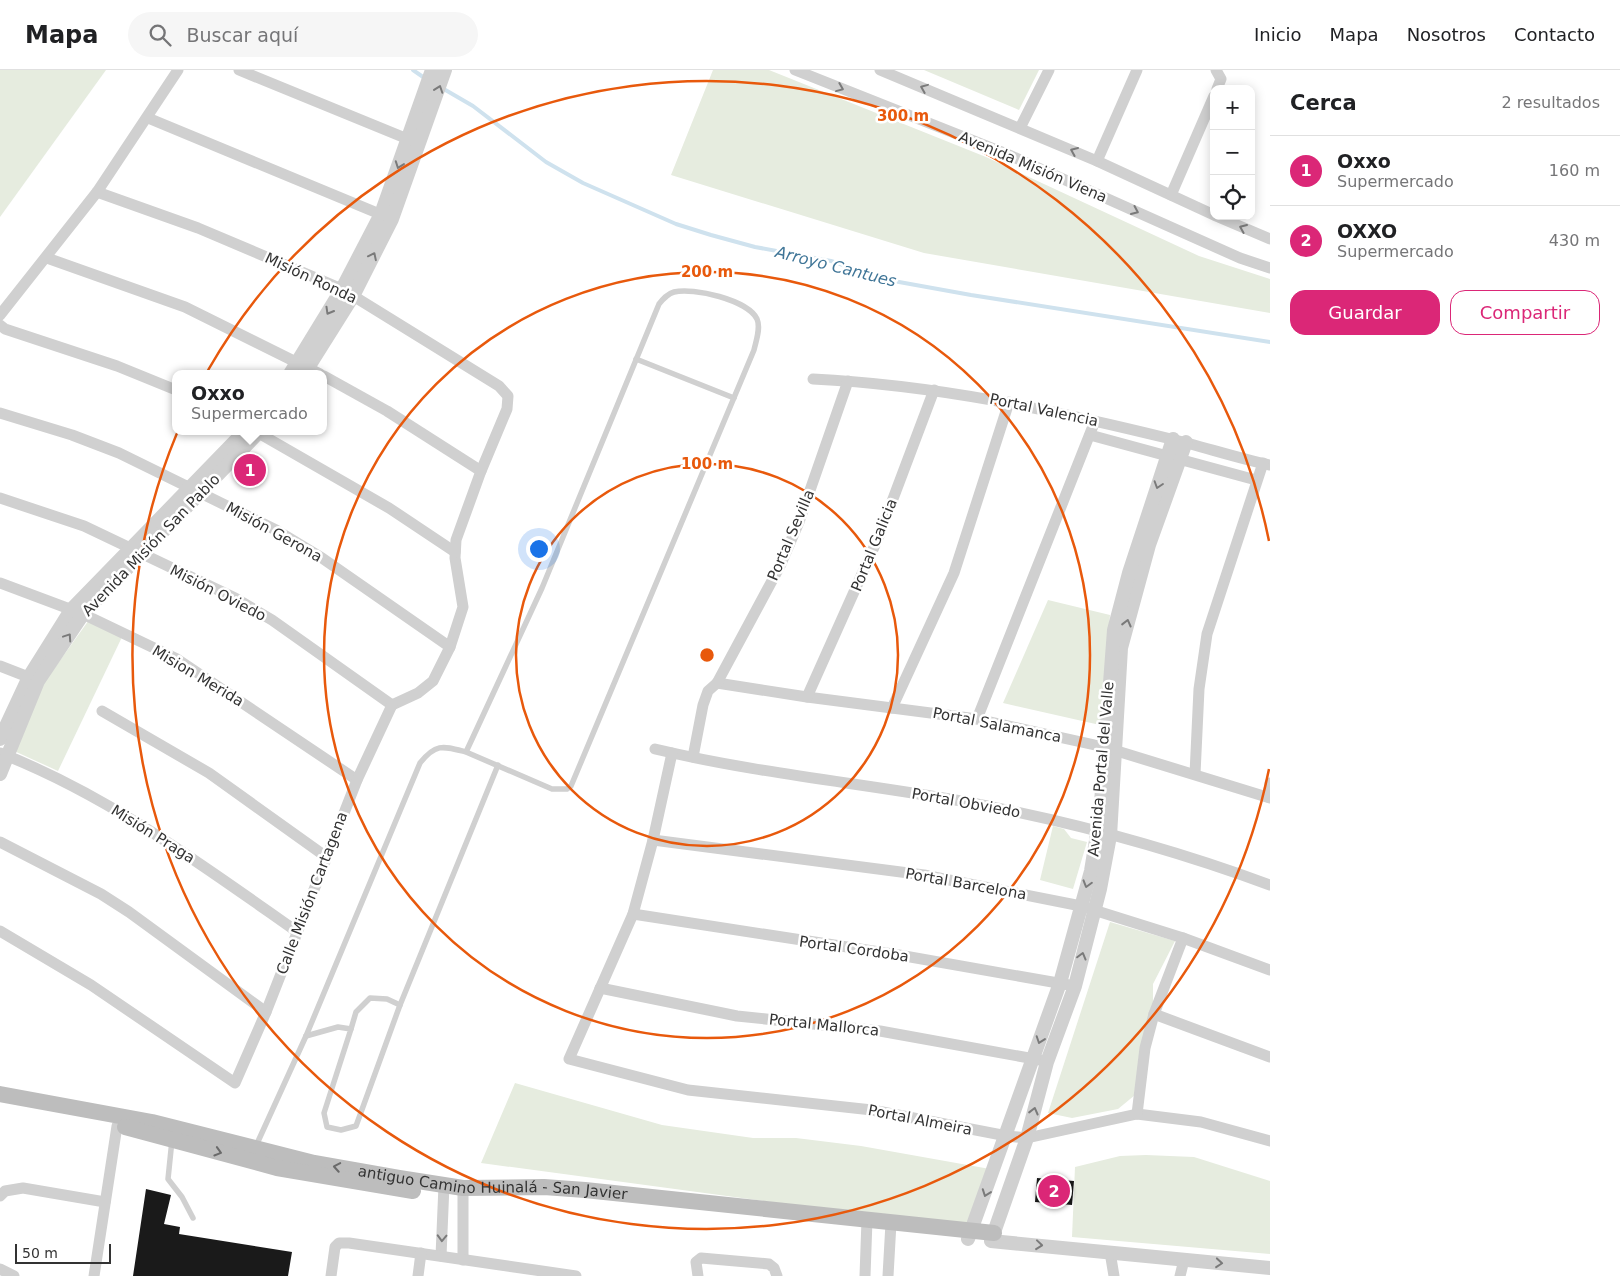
<!DOCTYPE html>
<html lang="es">
<meta charset="utf-8">
<style>
:root{--surface:#fff;--page:#f6f6f6;--text:#202124;--muted:#757577;--line:#e0e0e0;--accent:#db2777}
body{margin:0;font-family:"DejaVu Sans",sans-serif;background:var(--page);color:var(--text)}
.controls{position:absolute;right:15px;top:15px;display:grid;overflow:hidden;border-radius:10px;box-shadow:0 2px 12px #0003}
.controls button{width:45px;height:45px;display:grid;place-items:center;padding:0;border:0;border-bottom:1px solid var(--line);background:var(--surface);color:var(--text);font:25px sans-serif}
.scale{position:absolute;left:15px;bottom:12px;width:96px;box-sizing:border-box;padding-left:5px;border:2px solid #333;border-top:0;font-size:14px;line-height:18px;white-space:nowrap;color:#333;-webkit-text-stroke:4px #fff;paint-order:stroke}
.you{position:absolute;left:538px;top:478px;width:18px;height:18px;margin:-12px;border:4px solid #fff;border-radius:50%;background:#1a73e8;box-shadow:0 0 0 8px #1a73e833}
.badge{display:grid;place-items:center;width:32px;height:32px;border-radius:50%;background:var(--accent);color:#fff;font-size:16px;font-weight:700}
.pin{position:absolute;translate:-50% -50%;border:2px solid #fff;box-shadow:0 1px 5px #0006}
.popup{position:absolute;left:172px;top:300px;width:155px;height:65px;box-sizing:border-box;display:grid;place-content:center;border-radius:10px;background:var(--surface);filter:drop-shadow(0 1px 4px #0005);font-size:16px;white-space:nowrap;color:var(--muted)}
.popup b{font-size:19px;color:var(--text)}
.popup::after{content:'';position:absolute;left:50%;top:100%;margin-left:-10px;border:10px solid transparent;border-top-color:var(--surface)}
.list{margin:0;padding:0;list-style:none}
h2{display:flex;justify-content:space-between;align-items:center;height:65px;margin:0;padding:0 20px;font-size:21px}
h2 small{font-size:16px;font-weight:400;color:var(--muted)}
.list li{display:grid;grid-template-columns:32px 1fr auto;gap:15px;align-items:center;box-sizing:border-box;height:70px;padding:0 20px;border-top:1px solid var(--line)}
.list b{display:block;font-size:19px;white-space:nowrap}
.list p{margin:0;font-size:16px;white-space:nowrap;color:var(--muted)}
.list em{font-size:16px;font-style:normal;color:var(--muted)}
.actions{display:flex;gap:10px;padding:15px 20px}
.actions a{flex:1;padding:11px 0;border:1px solid var(--accent);border-radius:15px;text-align:center;font-size:18px;color:var(--accent)}
.actions .main{background:var(--accent);color:#fff}
.icon{flex:none;width:28px;height:28px;fill:none;stroke:currentColor;stroke-width:2;stroke-linecap:round;stroke-linejoin:round}
.map{position:relative;flex:none;width:1270px;height:1206px;overflow:hidden}
header{display:flex;align-items:center;gap:30px;box-sizing:border-box;height:70px;padding:0 25px;background:var(--surface);border-bottom:1px solid var(--line)}
header strong{font-size:24px}
nav{display:flex;gap:28px;margin-inline-start:auto;font-size:18px}
.search{width:350px;height:45px;background:var(--page);display:flex;align-items:center;gap:12px;box-sizing:border-box;padding:0 18px;border-radius:28px;color:var(--muted);font-size:19px}
main{display:flex}
aside{flex:1;background:var(--surface)}
.map>svg:first-child{display:block}
</style>
<header>
<strong>Mapa</strong>
<div class="search"><svg class="icon" aria-label="search" viewBox="0 0 24 24"><circle cx="10" cy="10" r="6"/><path d="M15 15l6 6"/></svg>Buscar aquí</div>
<nav><a>Inicio</a><a>Mapa</a><a>Nosotros</a><a>Contacto</a></nav>
</header>
<main>
<div class="map">
<svg width="1270" height="1206" viewBox="0 0 1270 1206">
<rect width="100%" height="100%" fill="#fff"/>
<g fill="#e6ecdf">
<path d="M0,0h106l-106,147z"/>
<path d="M713,0h56l217,87 213,99 71,23v34l-346,-60 -253,-78z"/>
<path d="M924,0h115l-20,40z"/>
<path d="M1048,530l62,15 -10,110 -97,-22z"/>
<path d="M89,550l33,17 -64,134 -46,-21 31,-66z"/>
<path d="M1053,756l11,3 7,9 16,4 -14,47 -33,-9z"/>
<path d="M1110,852l65,19 -22,43v21l-18,90 -17,14 -46,9 -24,-5z"/>
<path d="M515,1013l147,42 91,13h43l65,8 129,23 -24,59 -485,-65z"/>
<path d="M1146,1085l48,2 76,24v73l-198,-17 3,-70 45,-11z"/>
</g>
<g fill="none" stroke-linecap="round" stroke-linejoin="round">
<g stroke="#cfe2ee" stroke-width="4">
<path d="M413,0l13,9"/>
<path d="M442,18l31,18 73,56 37,21 93,41 35,11 44,12 76,14 57,19 83,15 299,47"/>
</g>
</g>
<g fill="#1a1a1a">
<path d="M1037,1108l37,3 -2,24 -37,-3z"/>
<path d="M146,1119l25,6 -7,29 16,3 -1,7 113,18 -4,24h-155z"/>
</g>
<g fill="none" stroke-linecap="round" stroke-linejoin="round">
<g stroke="#d0d0d0" stroke-width="5.5">
<path d="M636,289l98,39"/>
<path d="M351,959l5,-17 14,-14 17,1 13,6"/>
<path d="M306,966l32,-9 13,2 -27,84 3,14 14,3 15,-4 44,-121 98,-240"/>
<path d="M172,1070l-4,39 14,18 11,21"/>
<path d="M255,1078l51,-112 114,-273c16,-20 23,-17 46,-11l7,-15 69,-149 117,-284c4,-5 8,-10 15,-12 19,-5 74,8 83,27 4,9 -1,22 -3,31l-183,436 -4,3h-15l-86,-37"/>
</g>
<g stroke="#d0d0d0" stroke-width="11">
<path d="M239,0l176,72"/>
<path d="M795,0l212,84 233,104 30,10"/>
<path d="M880,0l217,91 117,54"/>
<path d="M1216,0l5,9 -4,10"/>
<path d="M148,48l239,99"/>
<path d="M1020,58l29,-58"/>
<path d="M1097,91l40,-91"/>
<path d="M97,122l101,36 144,61 157,97 9,10 -1,13 -26,62 -25,69 -1,18 8,49 -13,40 -17,34 -15,12 -26,12"/>
<path d="M1171,125l43,-99"/>
<path d="M1216,146l54,23"/>
<path d="M47,188l138,49 135,67"/>
<path d="M0,245l97,-123 81,-122"/>
<path d="M0,255l5,4 112,37 59,24"/>
<path d="M324,306l63,35 94,60"/>
<path d="M813,309c122,6 240,31 358,60 33,8 66,19 99,26"/>
<path d="M0,343l72,22 47,18 157,77 46,28 128,89"/>
<path d="M255,361l134,77 66,44"/>
<path d="M1090,365l166,45"/>
<path d="M0,428l84,28 151,72 37,22 120,85"/>
<path d="M0,513l83,31 94,45 180,121"/>
<path d="M0,596l36,14"/>
<path d="M717,613l90,14 170,22 127,28 166,51"/>
<path d="M807,627l72,-161 55,-146"/>
<path d="M892,638l62,-135 55,-171"/>
<path d="M102,641l107,62 116,83"/>
<path d="M977,649l118,-298"/>
<path d="M655,679c101,24 204,34 306,52 104,19 209,47 309,84"/>
<path d="M0,683c108,42 202,112 296,178"/>
<path d="M672,683l-19,87 -20,74 -64,145 119,31 184,20 135,26 20,2 110,-24 64,8 69,19"/>
<path d="M693,687l10,-52 5,-14 9,-8 63,-117 19,-44 49,-141"/>
<path d="M1195,704l4,-85 8,-55 56,-171"/>
<path d="M1268,727l2,-14"/>
<path d="M653,770l271,35 157,31 102,32 87,32"/>
<path d="M0,772l101,52 28,18 137,100"/>
<path d="M633,844l266,41 176,31"/>
<path d="M0,861l91,54 144,98 31,-71 91,-232 35,-75"/>
<path d="M600,918l137,28 143,15 160,29"/>
<path d="M1154,944l116,43"/>
<path d="M1137,1044l8,-66 9,-34 29,-76"/>
<path d="M463,1118v72"/>
<path d="M0,1126l5,-5 18,-3 82,14"/>
<path d="M1110,1182l4,24"/>
<path d="M441,1186l3,-71"/>
<path d="M0,1199l14,7"/>
<path d="M94,1206l23,-150"/>
<path d="M331,1206l4,-29 4,-4h10l227,33"/>
<path d="M418,1206l3,-23"/>
<path d="M698,1206l-2,-14 5,-4 68,6 5,4 3,8"/>
<path d="M865,1206l2,-56"/>
<path d="M888,1206l3,-53"/>
<path d="M1180,1206l4,-16"/>
</g>
<g stroke="#d0d0d0" stroke-width="14">
<path d="M290,304l52,-85 39,-75 51,-144"/>
<path d="M304,304l49,-78 39,-77 53,-149"/>
<path d="M1186,372l-37,103 -28,103 -11,188 -10,53 -25,97 -28,76 -20,76 -36,103 279,27"/>
<path d="M0,669l29,-62 42,-67 174,-179"/>
<path d="M0,704l38,-93 45,-67 177,-183"/>
<path d="M968,1169l92,-256 31,-112 9,-55 14,-186 15,-57 44,-134"/>
</g>
<g stroke="#bdbdbd" stroke-width="16">
<path id="s1" d="M0,1024l152,28 162,41 85,15 64,10 81,-1 41,3 409,43"/>
<path d="M125,1057l152,41 136,23"/>
</g>
</g>
<defs><path id="oneway-chevron" d="M-2-3.5L2.5 0L-2 3.5" fill="none" stroke-width="1.6" stroke-linecap="round" stroke-linejoin="round" transform="scale(1.25)"/></defs>
<g stroke="#7a7a7a">
<use href="#oneway-chevron" transform="translate(840 18) rotate(22)"/>
<use href="#oneway-chevron" transform="translate(924 18) rotate(-158)"/>
<use href="#oneway-chevron" transform="translate(439 19) rotate(-71)"/>
<use href="#oneway-chevron" transform="translate(1074 81) rotate(-157)"/>
<use href="#oneway-chevron" transform="translate(399 95) rotate(110)"/>
<use href="#oneway-chevron" transform="translate(1135 141) rotate(24)"/>
<use href="#oneway-chevron" transform="translate(1243 158) rotate(-157)"/>
<use href="#oneway-chevron" transform="translate(373 186) rotate(-64)"/>
<use href="#oneway-chevron" transform="translate(329 241) rotate(120)"/>
<use href="#oneway-chevron" transform="translate(1158 415) rotate(108)"/>
<use href="#oneway-chevron" transform="translate(1127 553) rotate(-76)"/>
<use href="#oneway-chevron" transform="translate(68 567) rotate(-56)"/>
<use href="#oneway-chevron" transform="translate(1087 814) rotate(106)"/>
<use href="#oneway-chevron" transform="translate(1082 886) rotate(-75)"/>
<use href="#oneway-chevron" transform="translate(1040 970) rotate(109)"/>
<use href="#oneway-chevron" transform="translate(1034 1041) rotate(-76)"/>
<use href="#oneway-chevron" transform="translate(986 1123) rotate(110)"/>
<use href="#oneway-chevron" transform="translate(442 1168) rotate(92)"/>
<use href="#oneway-chevron" transform="translate(1039 1175) rotate(6)"/>
<use href="#oneway-chevron" transform="translate(1219 1193) rotate(5)"/>
</g>
<g stroke="#6a6a6a">
<use href="#oneway-chevron" transform="translate(218 1082) rotate(17)"/>
<use href="#oneway-chevron" transform="translate(337 1097) rotate(-170)"/>
</g>
<g fill="none" stroke="#e8590c" stroke-width="2.5">
<circle cx="707" cy="585" r="191"/>
<circle cx="707" cy="585" r="383"/>
<path d="M1269 699A574 574 0 1 1 1269 471"/>
</g>
<g text-anchor="middle" stroke-width="5" stroke-linejoin="round" paint-order="stroke">
<g font-size="15" fill="#333" stroke="#fff">
<text transform="translate(1033 97) rotate(23)" y="5">Avenida Misión Viena</text>
<text transform="translate(311 208) rotate(25)" y="5">Misión Ronda</text>
<text transform="translate(1044 340) rotate(12)" y="5">Portal Valencia</text>
<text transform="translate(274 462) rotate(29)" y="5">Misión Gerona</text>
<text transform="translate(791 465) rotate(-67)" y="5">Portal Sevilla</text>
<text transform="translate(151 475) rotate(-46)" y="5">Avenida Misión San Pablo</text>
<text transform="translate(874 475) rotate(-68)" y="5">Portal Galicia</text>
<text transform="translate(218 523) rotate(27)" y="5">Misión Oviedo</text>
<text transform="translate(198 606) rotate(31)" y="5">Mision Merida</text>
<text transform="translate(997 655) rotate(11)" y="5">Portal Salamanca</text>
<text transform="translate(1101 699) rotate(-85)" y="5">Avenida Portal del Valle</text>
<text transform="translate(966 733) rotate(10)" y="5">Portal Obviedo</text>
<text transform="translate(153 764) rotate(32)" y="5">Misión Praga</text>
<text transform="translate(966 814) rotate(10)" y="5">Portal Barcelona</text>
<text transform="translate(312 823) rotate(-69)" y="5">Calle Misión Cartagena</text>
<text transform="translate(854 879) rotate(8)" y="5">Portal Cordoba</text>
<text transform="translate(824 955) rotate(6)" y="5">Portal Mallorca</text>
<text transform="translate(920 1050) rotate(11)" y="5">Portal Almeira</text>
<text dy="5" stroke="none"><textPath href="#s1" startOffset="502">antiguo Camino Huinalá - San Javier</textPath></text>
</g>
<g font-size="16" font-style="italic" fill="#3f7597" stroke="#fff">
<text transform="translate(836 196) rotate(14)" y="6">Arroyo Cantues</text>
</g>
</g>
<circle cx="707" cy="585" r="8" fill="#e8590c" stroke="#fff" stroke-width="2.5"/>
<g font-size="15" text-anchor="middle" font-weight="bold" fill="#e8590c" stroke="#fff" stroke-width="5" stroke-linejoin="round" paint-order="stroke">
<text x="903" y="51">300 m</text>
<text x="707" y="207">200 m</text>
<text x="707" y="399">100 m</text>
</g>
</svg>
<div class="controls">
<button>+</button>
<button>−</button>
<button><svg class="icon" aria-label="locate" viewBox="0 0 24 24"><circle cx="12" cy="12" r="6"/><path d="M12 2v4M12 18v4M2 12h4M18 12h4"/></svg></button>
</div>
<div class="scale">50 m</div>
<div class="you"></div>
<div class="pin badge" style="left:250px;top:400px">1</div>
<div class="popup"><b>Oxxo</b>Supermercado</div>
<div class="pin badge" style="left:1054px;top:1121px">2</div>
</div>
<aside>
<h2>Cerca<small>2 resultados</small></h2>
<ul class="list">
<li><span class="badge">1</span><div><b>Oxxo</b><p>Supermercado</p></div><em>160 m</em></li>
<li><span class="badge">2</span><div><b>OXXO</b><p>Supermercado</p></div><em>430 m</em></li>
</ul>
<div class="actions"><a class="main">Guardar</a><a>Compartir</a></div>
</aside>
</main>
